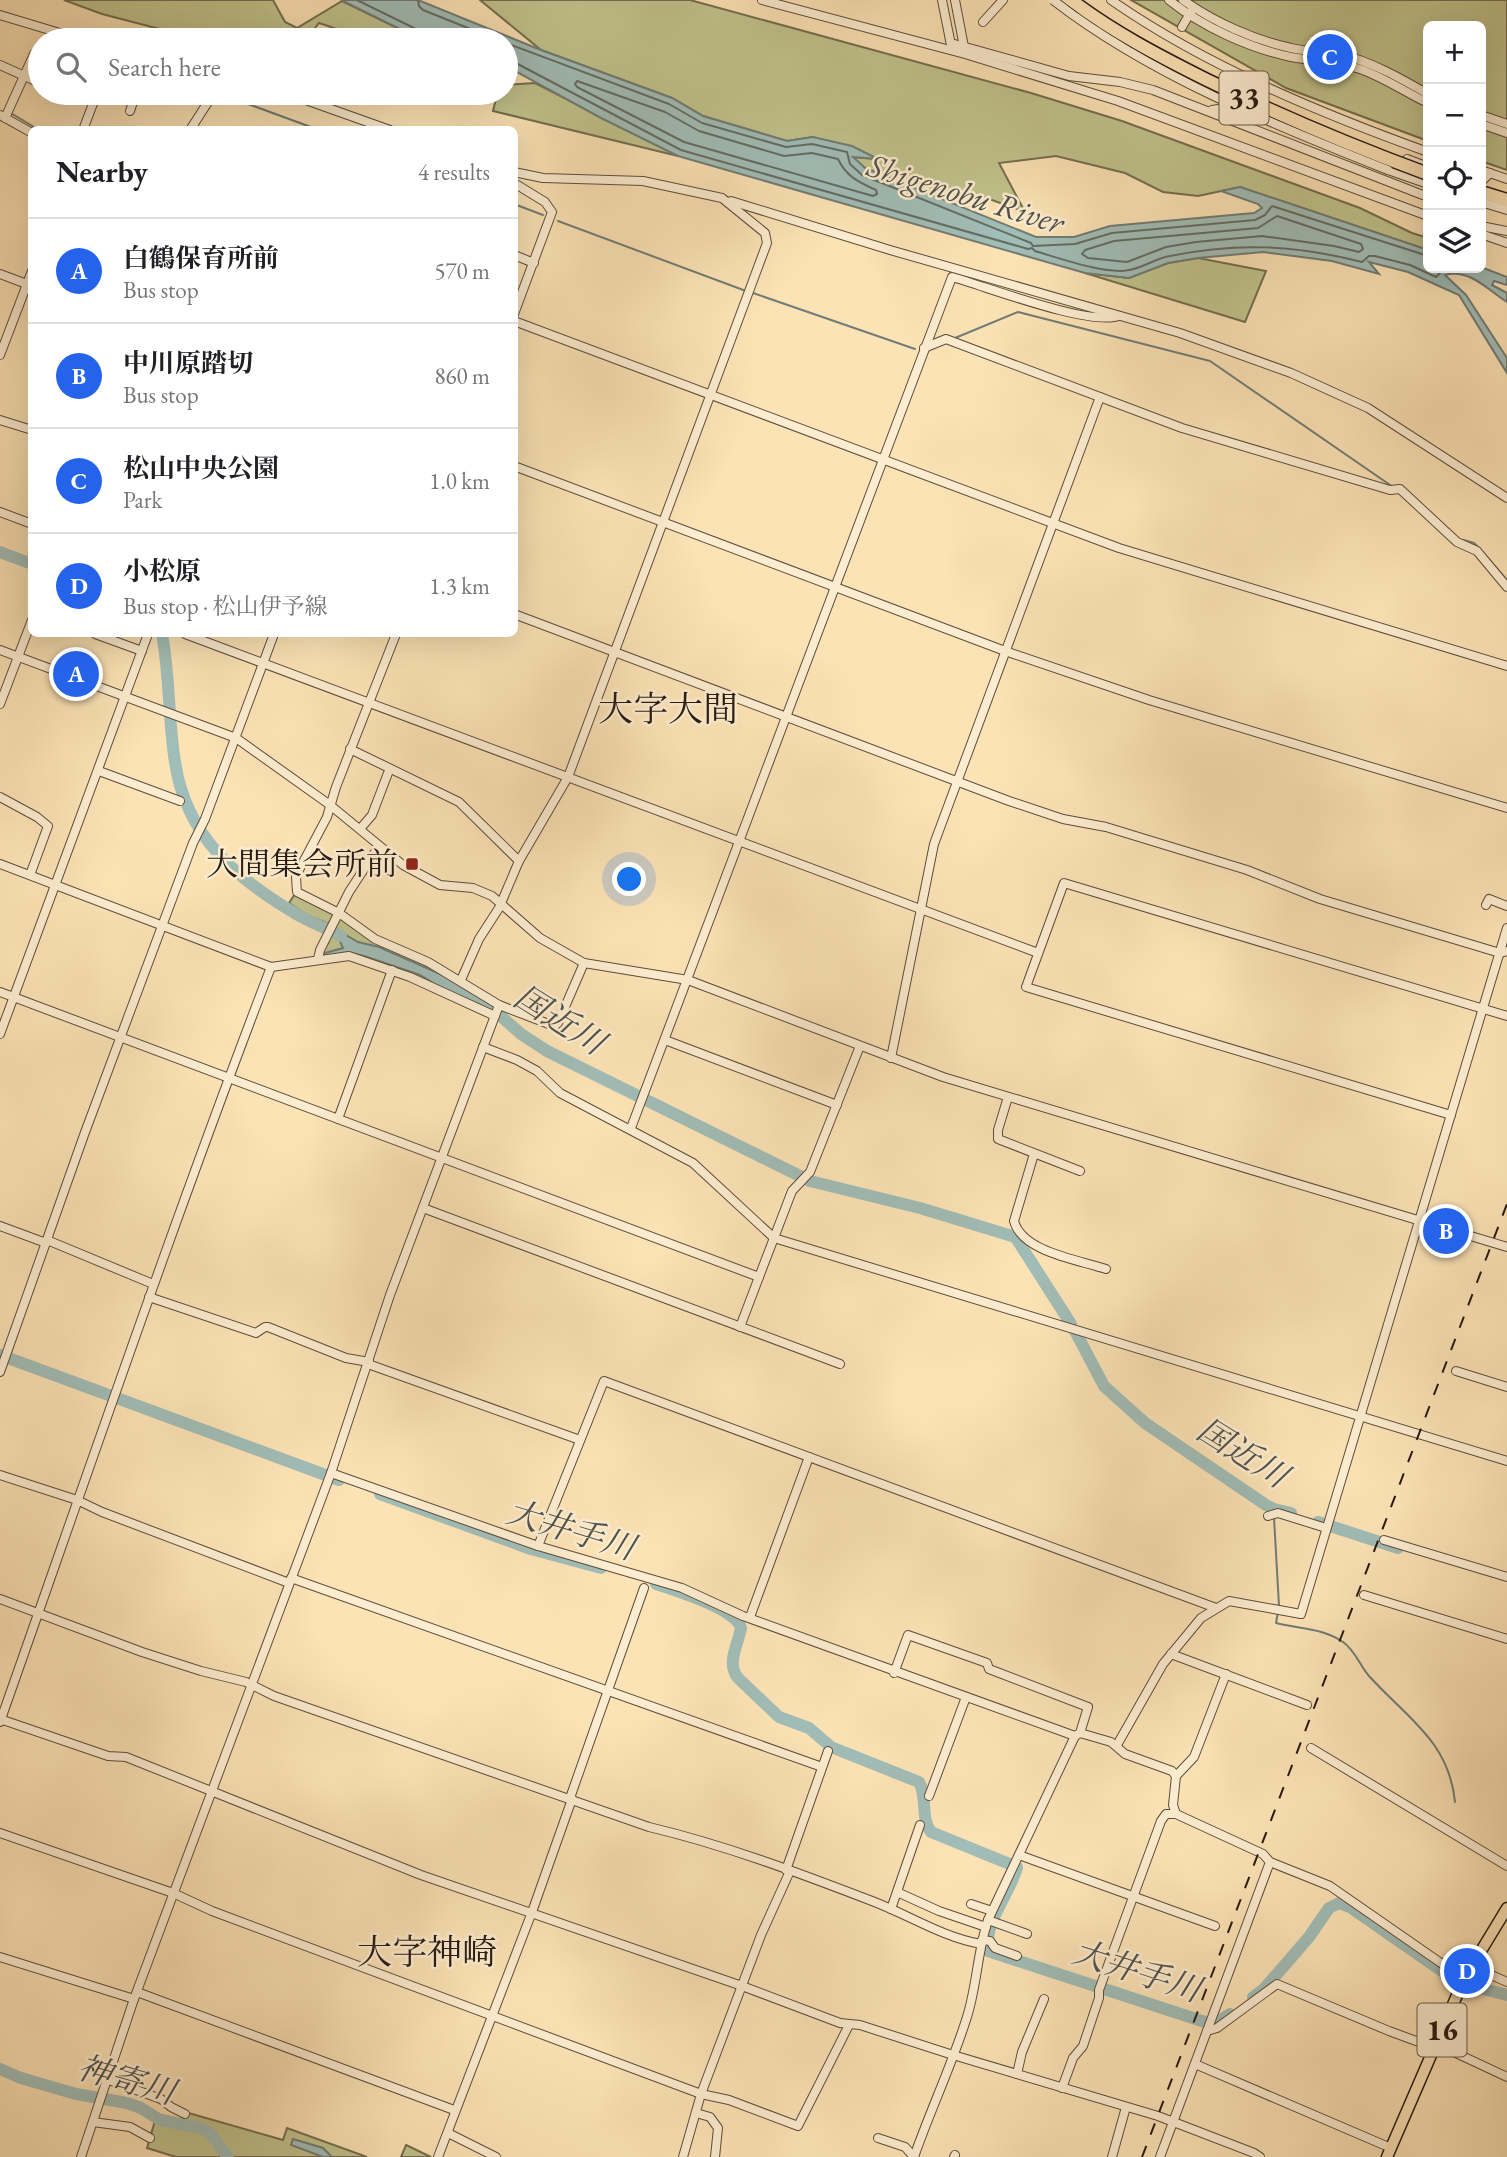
<!DOCTYPE html>
<meta charset="utf-8">
<style>
:root{--surface:#fff;--page:#f6f6f6;--text:#202124;--muted:#757577;--line:#e0e0e0;--accent:#2563eb}
body{margin:0;font-family:"EB Garamond","Noto Serif JP",serif;background:var(--page);color:var(--text)}
.controls{position:absolute;right:21px;top:21px;display:grid;overflow:hidden;border-radius:10px;box-shadow:0 7px 28px #0002}
.controls button{width:63px;height:63px;display:grid;place-items:center;padding:0;border:0;border-bottom:2px solid var(--line);background:var(--surface);color:var(--text);font:35px sans-serif}
.you{position:absolute;left:630px;top:880px;width:24px;height:24px;margin:-18px;border:5px solid #fff;border-radius:50%;background:#1a73e8;box-shadow:0 0 0 10px #1a73e833}
.badge{display:grid;place-items:center;width:46px;height:46px;border-radius:50%;background:var(--accent);color:#fff;font-size:23px;font-weight:700}
.pin{position:absolute;translate:-50% -50%;border:4px solid #fff;box-shadow:0 2px 7px #0006}
.list{margin:0;padding:0;list-style:none}
h2{display:flex;justify-content:space-between;align-items:center;height:91px;margin:0;padding:0 28px;font-size:30px}
h2 small{font-size:23px;font-weight:400;color:var(--muted)}
.list li{display:grid;grid-template-columns:46px 1fr auto;gap:21px;align-items:center;box-sizing:border-box;height:105px;padding:0 28px;border-top:2px solid var(--line)}
.list b{display:block;font-size:26px;white-space:nowrap}
.list p{margin:0;font-size:23px;white-space:nowrap;color:var(--muted)}
.list em{font-size:23px;font-style:normal;color:var(--muted)}
.icon{flex:none;width:38px;height:38px;fill:none;stroke:currentColor;stroke-width:2;stroke-linecap:round;stroke-linejoin:round}
.map{position:relative;flex:none;width:1507px;height:2157px;overflow:hidden}
.search{position:absolute;background:var(--surface);box-shadow:0 7px 28px #0002;left:28px;top:28px;width:490px;height:77px;display:flex;align-items:center;gap:18px;box-sizing:border-box;padding:0 24px;border-radius:38px;color:var(--muted);font-size:26px}
.panel{position:absolute;background:var(--surface);box-shadow:0 7px 28px #0002;left:28px;top:126px;width:490px;height:511px;border-radius:10px}
.map>svg:first-child{display:block}
</style>
<div class="map">
<svg width="1507" height="2157" viewBox="0 0 1507 2157">
<rect width="100%" height="100%" fill="#fce3b6"/>
<filter id="stains"><feTurbulence type="fractalNoise" baseFrequency=".00286" numOctaves="4"/><feColorMatrix values="0 0 0 0 .2 0 0 0 0 .09 0 0 0 0 .02 0 0 0 .5 -.17"/></filter>
<radialGradient id="worn" r=".72"><stop offset=".6" stop-color="#630" stop-opacity="0"/><stop offset="1" stop-color="#630" stop-opacity=".3"/></radialGradient>
<g fill="#c1c38d" stroke="#746e50" stroke-width="2">
<path d="M64,0h209l12,22 12,6 45,-27 80,39h-53l-50,-17 -13,17h-104l-100,-26z"/>
<path d="M480,0h210l341,93 91,28 238,87 52,25 16,5v12l-188,-63 -42,9 -35,-4 -38,-19 -69,-17 -57,7 26,49 -44,-16 -57,-4 -59,-24 -13,-11 24,2 -63,-22 -26,4 -84,-25 -31,-18 -131,-48z"/>
<path d="M1131,0h376v170l-26,-9v-135h-53v115l-142,-53z"/>
<path d="M535,83l143,73 -185,-45 3,-12 -10,-6h20v-8z"/>
<path d="M1198,258l68,13 -21,51 -160,-49 44,5 39,-15z"/>
<path d="M295,894l152,80 47,40 -139,-58 -34,-2 13,-28 -27,-11 -18,-12z"/>
<path d="M185,2112l98,28 4,-12 80,29h-191l-29,-9 10,-34 25,6z"/>
<path d="M406,2145l25,12h-30z"/>
</g>
<g fill="#a1bdb7" stroke="#717c75" stroke-width="2">
<path d="M341,0h77l123,50 131,48 31,18 84,25 26,-4 39,9 26,13 -25,-2 12,11 171,69h38l36,-11 144,-13 8,-5 -4,-4 -37,-13 19,-4 188,63v18l53,-1 26,10v8l-13,-4 -2,4 15,8v9c-19,-12 -38,-34 -62,-27l21,20 41,63v15l-48,-78 -51,-23 -39,-10 10,12 -47,-13 -69,-9 -65,6 -30,5 -39,15 -44,-5 -407,-117 -77,-38 -95,-52v-26h-60l-15,-4 4,4h-13z"/>
<path d="M334,928l24,14 21,5 82,36 35,25 -2,3 -53,-23 -21,-13 -56,-19 -14,-3 -28,4 -1,-3 22,-6 -4,-9 -7,-7z"/>
<path d="M293,2139l30,9 9,9h-9l-32,-12z"/>
</g>
<g fill="none" stroke-linecap="round" stroke-linejoin="round">
<g stroke="#646c64" stroke-width="2">
<path d="M357,0l63,31 4,9"/>
<path d="M418,0l1,6 4,4 75,30"/>
<path d="M506,43l163,61 33,19 84,24 26,-3 35,8 3,12 12,11 169,68 2,3 42,-2 37,-11 143,-13 10,-5 7,-9 156,50"/>
<path d="M506,61h6l169,89 347,99 4,-1 3,3c24,7 71,24 94,19 14,-2 27,-12 41,-14 68,-14 125,-11 192,6l7,-6h6l35,9 26,12 9,-9"/>
<path d="M577,81l88,31 34,19 85,25 28,-3 26,6c8,17 20,23 38,31l1,4 -4,2 -189,-54 -107,-55 -2,-3z"/>
<path d="M1277,216l84,28 2,5 -4,3 -25,-6 -72,-10 -66,6 -30,5 -39,15 -39,-4 -6,-4 3,-4 29,-9 144,-13z"/>
</g>
<g stroke="#717c75" stroke-width="2">
<path d="M211,103l6,-8 4,-1 98,36"/>
<path d="M9,112l30,18"/>
<path d="M514,204l29,11"/>
<path d="M558,221l188,70"/>
<path d="M753,293l162,56"/>
<path d="M955,338l63,-26 192,49 183,126"/>
<path d="M1463,540l11,3 5,5"/>
<path d="M1487,557l20,23"/>
<path d="M1274,1518l5,88"/>
<path d="M1278,1612l-2,11c23,6 47,5 67,19 12,8 17,24 26,34 38,42 80,65 86,126"/>
</g>
<g stroke="#a1bdb7" stroke-width="12">
<path d="M0,552l32,12"/>
<path d="M162,634c8,42 6,85 13,128 11,74 61,117 123,153 13,8 29,13 43,21"/>
<path d="M487,1004l34,30 26,17 263,130 110,27 92,28 4,2 55,86"/>
<path d="M1075,1331l29,55 41,37 121,82 8,4 17,4"/>
<path d="M0,1355l339,125"/>
<path d="M380,1494l151,55 70,19"/>
<path d="M1318,1522l80,26"/>
<path d="M656,1584c19,6 79,25 85,44 -3,17 -15,35 -3,50l41,39 30,11 22,19 88,35c9,16 1,35 12,50l81,33"/>
<path d="M1017,1867c-7,28 -33,53 -29,84l217,71 9,2 16,-10"/>
<path d="M1471,1986l36,9"/>
<path d="M1253,1997l11,-8 45,-52 20,-29 10,-5 11,4 105,73"/>
<path d="M0,2069l21,9 55,16 51,9 14,5 19,12 41,8 9,5 18,24"/>
</g>
<g stroke="#5d4c3b" stroke-width="10">
<g id="minor">
<path d="M762,0l203,54 153,47 310,115"/>
<path d="M942,0l9,45"/>
<path d="M955,0l10,52"/>
<path d="M1111,0c93,65 211,114 317,152"/>
<path d="M1169,0c34,27 80,48 122,57 24,4 47,5 69,12 25,9 45,23 68,34"/>
<path d="M1183,0c31,22 71,40 108,48 16,4 33,3 49,6 32,8 60,24 88,40"/>
<path d="M0,15l83,25"/>
<path d="M983,22l20,-22"/>
<path d="M1182,27l10,-17"/>
<path d="M951,43l118,33 51,6 33,8 275,107"/>
<path d="M0,65l40,18"/>
<path d="M148,93l55,3 4,3 1,3 -18,28"/>
<path d="M286,93l104,37"/>
<path d="M1212,110l33,-5 9,2"/>
<path d="M130,111l6,-18"/>
<path d="M0,115l32,18"/>
<path d="M1481,115l26,9"/>
<path d="M5,118l29,-64"/>
<path d="M1481,124l26,9"/>
<path d="M83,130l14,-37"/>
<path d="M1407,159l21,8"/>
<path d="M1388,170l40,14"/>
<path d="M1481,170l26,9"/>
<path d="M1481,182l9,-9"/>
<path d="M514,183l31,19 7,10 -38,102"/>
<path d="M731,201l159,49 290,83 111,40 77,35 139,90"/>
<path d="M1481,202l26,8"/>
<path d="M1481,226l26,5"/>
<path d="M1481,234l26,9"/>
<path d="M514,255l20,8"/>
<path d="M0,274l32,12"/>
<path d="M514,321l605,227 388,118"/>
<path d="M924,348l22,-9 236,89 208,62 10,-1 57,53 20,9 30,36"/>
<path d="M0,355l32,-84"/>
<path d="M0,420l32,10"/>
<path d="M514,466l491,185 144,49 358,108"/>
<path d="M0,512l32,12"/>
<path d="M514,614l495,187 54,18 43,8 141,43 73,29 180,54 7,-2"/>
<path d="M95,634l47,17"/>
<path d="M185,634l853,319"/>
<path d="M0,650l236,88 94,67 73,60 37,20 33,3 19,8 48,42 44,25 104,17 255,97 564,170"/>
<path d="M0,704l32,-84"/>
<path d="M350,749l109,53 60,59"/>
<path d="M99,771l81,30"/>
<path d="M0,797l37,20 11,9 -18,49"/>
<path d="M360,829l12,-14 16,-42"/>
<path d="M0,864l271,103 78,-11 61,21 85,39"/>
<path d="M1486,905l3,-6 18,7"/>
<path d="M318,959l2,-9 29,-58 30,-46"/>
<path d="M461,980l18,-41 20,-31 20,-47 49,-84 199,-534 -2,-10 -43,-35 -79,-17 -100,-3 -29,-6"/>
<path d="M0,992l759,285 33,-86 18,-19 50,-126"/>
<path d="M499,1005l55,21 4,-3 26,-60"/>
<path d="M0,1034l148,-400"/>
<path d="M665,1040l172,65"/>
<path d="M483,1047l34,13 20,11 23,22 133,70 81,75 733,223"/>
<path d="M891,1058l43,-214 166,-447"/>
<path d="M1008,1097l-10,33v9l82,32"/>
<path d="M1451,1115l-425,-128 38,-104 443,133"/>
<path d="M338,1119l54,-149"/>
<path d="M631,1128l321,-851c36,10 136,49 167,39"/>
<path d="M1034,1154l-20,67c8,31 65,39 92,48"/>
<path d="M423,1208l417,156"/>
<path d="M0,1226l46,17"/>
<path d="M47,1240l106,44"/>
<path d="M149,1297l107,36 9,-6h3l78,31 23,4"/>
<path d="M740,1327l19,-50"/>
<path d="M368,1364l212,76"/>
<path d="M1456,1371l51,16"/>
<path d="M0,1372l84,-237 109,-292 12,-24 69,-185"/>
<path d="M331,1473l207,73 144,42 61,28 332,120"/>
<path d="M0,1475l77,25 25,12 187,71"/>
<path d="M1268,1516l10,-3 48,15"/>
<path d="M1384,1540l123,37"/>
<path d="M538,1546l66,-165 612,227"/>
<path d="M291,1578l531,189"/>
<path d="M1364,1595l143,44"/>
<path d="M0,1599l142,53 59,19 45,11 28,14 375,131c76,18 150,46 223,74 37,14 70,36 109,43"/>
<path d="M750,1617l59,-160"/>
<path d="M1171,1654l136,51"/>
<path d="M894,1673l14,-38 79,28 2,6 99,38 -8,26 -5,3 -87,184c-11,32 -11,68 -22,100 -15,47 -36,91 -52,137"/>
<path d="M0,1719l108,37 18,1 295,118 321,111 98,37 20,2 93,30 205,61 96,37 6,4"/>
<path d="M0,1722c89,-252 175,-505 271,-755"/>
<path d="M1080,1733l31,9 14,12 47,17 4,5 -3,29 3,9 87,40 7,8 60,24 134,93"/>
<path d="M1117,1745l46,-81 38,-46 28,-17 72,13 206,-686"/>
<path d="M1311,1748l196,118"/>
<path d="M1176,1776l18,-19 32,-83"/>
<path d="M929,1796l37,-99"/>
<path d="M570,1798l74,-210"/>
<path d="M0,1833l173,60 39,18 489,183 28,6 69,26 51,-101"/>
<path d="M1019,1855l196,71"/>
<path d="M786,1870l42,-119"/>
<path d="M897,1892l42,19 47,16"/>
<path d="M971,1904l21,7"/>
<path d="M891,1909l29,-84"/>
<path d="M988,1920l39,14"/>
<path d="M982,1940l8,1 5,7 22,8"/>
<path d="M0,1957l134,42"/>
<path d="M1471,1966l36,16"/>
<path d="M137,1992l317,118"/>
<path d="M1207,2031l10,-3 60,-44 112,47 38,14 18,3 62,29"/>
<path d="M1195,2064l196,84"/>
<path d="M1017,2074l5,-22 22,-53"/>
<path d="M106,2079l55,20 10,8 14,7"/>
<path d="M1062,2088l11,-30 10,-12 16,-48v-8l62,-169 5,-7h10"/>
<path d="M696,2113l14,4 8,11 -3,29"/>
<path d="M93,2122l37,5 20,11"/>
<path d="M448,2133l48,24"/>
<path d="M878,2138l27,9 9,10"/>
<path d="M81,2157l53,-158 197,-526 59,-178 109,-290 -71,-43 -53,-23 -36,-26 -42,-21 -1,-15 3,-7 28,-53 9,-30 60,-153"/>
<path d="M438,2157l94,-245 40,-113"/>
<path d="M683,2157l18,-63 60,-159 29,-64"/>
<path d="M954,2157l1,-2"/>
<path d="M1112,2157l14,-50"/>
<path d="M1160,2157l110,-295"/>
</g>
</g>
<g stroke="#281a12" stroke-width="13">
<path id="major" d="M1387,2157l77,-178 43,-71"/>
</g>
<g stroke="#281a12" stroke-width="15">
<path id="highway" d="M1481,192l26,8"/>
</g>
<use href="#minor" stroke="#fdedd0" stroke-width="8"/>
<use href="#major" stroke="#fce3b6" stroke-width="10"/>
<use href="#highway" stroke="#fce3b6" stroke-width="12"/>
<path stroke="#281a12" stroke-width="2" stroke-dasharray="12 12" stroke-linecap="butt" d="M1142,2157l365,-953"/>
<g stroke="#5d4c3b" stroke-width="10" stroke-linecap="butt">
<path id="minor-bridge" d="M1053,0c95,74 223,126 335,170"/>
</g>
<g stroke="#281a12" stroke-width="15" stroke-linecap="butt">
<path id="highway-bridge" d="M1071,0c42,32 88,56 134,79 73,36 147,67 223,95"/>
</g>
<use href="#minor-bridge" stroke="#fdedd0" stroke-width="8"/>
<use href="#highway-bridge" stroke="#fce3b6" stroke-width="12"/>
</g>
<rect fill="#8f2418" stroke="#fdedd0" stroke-width="2.5" x="405" y="857" width="14" height="14" rx="3.5"/>
<g text-anchor="middle" stroke-width="5" stroke-linejoin="round" paint-order="stroke">
<g fill="#fdedd0" stroke="#68594b" stroke-width="2">
<rect x="1219.5" y="71.5" width="49" height="53" rx="5"/>
<rect x="1417.5" y="2003.5" width="49" height="53" rx="5"/>
</g>
<g font-size="30" font-weight="bold" fill="#281a12">
<text x="1244" y="108">33</text>
<text x="1442" y="2040">16</text>
</g>
<g font-size="32" fill="#281a12" stroke="#fdedd0" text-anchor="end">
<text x="398" y="875">大間集会所前</text>
</g>
<g font-size="33" font-style="italic" fill="#52534c" stroke="#fdedd0">
<text transform="translate(966 193) rotate(17)" y="12">Shigenobu River</text>
<text transform="translate(560 1019) rotate(32)" y="12">国近川</text>
<text transform="translate(1243 1452) rotate(32)" y="12">国近川</text>
<text transform="translate(571 1529) rotate(17)" y="12">大井手川</text>
<text transform="translate(1137 1970) rotate(18)" y="12">大井手川</text>
<text transform="translate(127 2079) rotate(16)" y="12">神寄川</text>
</g>
<g font-size="35" fill="#281a12" stroke="#fdedd0">
<text x="668" y="721">大字大間</text>
<text x="427" y="1964">大字神崎</text>
</g>
</g>
<rect width="100%" height="100%" filter="url(#stains)"/>
<rect width="100%" height="100%" fill="url(#worn)"/>
</svg>
<div class="controls">
<button>+</button>
<button>−</button>
<button><svg class="icon" aria-label="locate" viewBox="0 0 24 24"><circle cx="12" cy="12" r="6"/><path d="M12 2v4M12 18v4M2 12h4M18 12h4"/></svg></button>
<button><svg class="icon" aria-label="layers" viewBox="0 0 24 24"><path d="M12 4l9 5-9 5-9-5zM3 14l9 5 9-5"/></svg></button>
</div>
<div class="you"></div>
<div class="pin badge" style="left:76px;top:674px">A</div>
<div class="pin badge" style="left:1446px;top:1231px">B</div>
<div class="pin badge" style="left:1330px;top:57px">C</div>
<div class="pin badge" style="left:1467px;top:1971px">D</div>
<div class="search"><svg class="icon" aria-label="search" viewBox="0 0 24 24"><circle cx="10" cy="10" r="6"/><path d="M15 15l6 6"/></svg>Search here</div>
<section class="panel">
<h2>Nearby<small>4 results</small></h2>
<ul class="list">
<li><span class="badge">A</span><div><b>白鶴保育所前</b><p>Bus stop</p></div><em>570 m</em></li>
<li><span class="badge">B</span><div><b>中川原踏切</b><p>Bus stop</p></div><em>860 m</em></li>
<li><span class="badge">C</span><div><b>松山中央公園</b><p>Park</p></div><em>1.0 km</em></li>
<li><span class="badge">D</span><div><b>小松原</b><p>Bus stop · 松山伊予線</p></div><em>1.3 km</em></li>
</ul>
</section>
</div>
